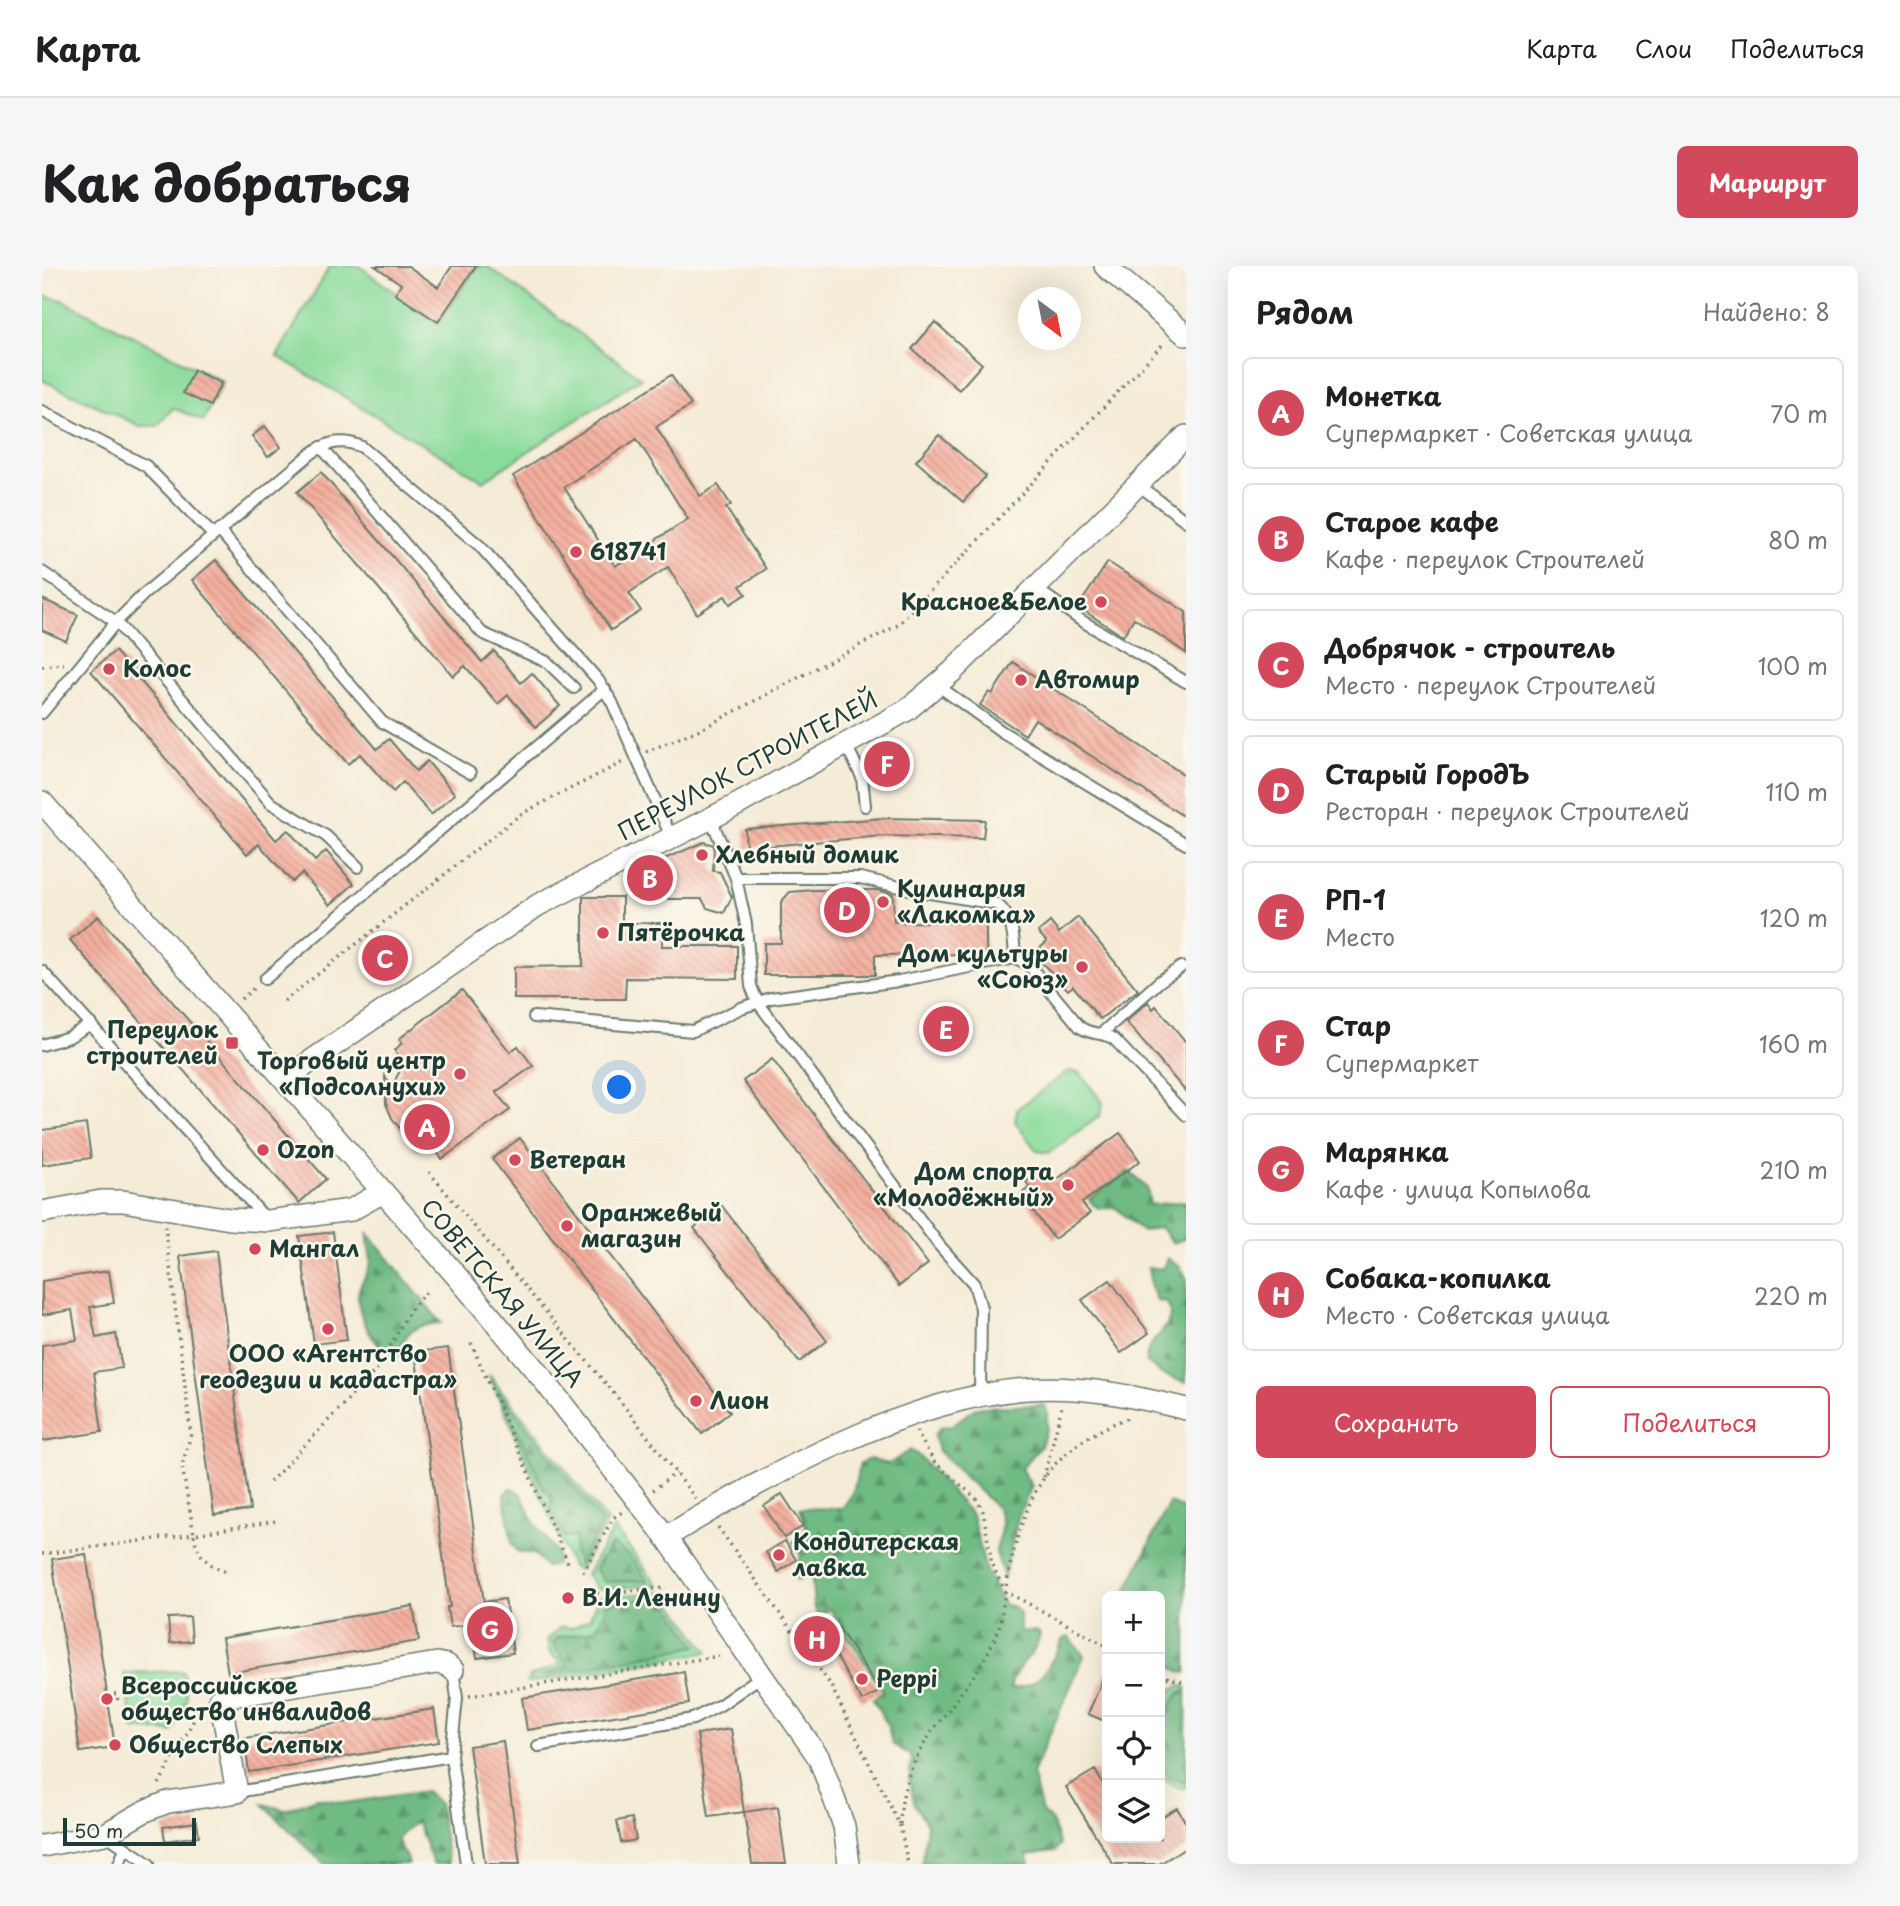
<!DOCTYPE html>
<html lang="ru">
<meta charset="utf-8">
<style>
:root{--surface:#fff;--page:#f6f6f6;--text:#202124;--muted:#757577;--line:#e0e0e0;--accent:#d1495b}
body{margin:0;font-family:"Playpen Sans",sans-serif;background:var(--page);color:var(--text)}
.controls{position:absolute;right:21px;bottom:21px;display:grid;overflow:hidden;border-radius:10px;box-shadow:0 7px 28px #0002}
.controls button{width:63px;height:63px;display:grid;place-items:center;padding:0;border:0;border-bottom:2px solid var(--line);background:var(--surface);color:var(--text);font:35px sans-serif}
.compass{position:absolute;left:976px;top:21px;width:63px;height:63px;border-radius:50%;background:var(--surface);box-shadow:0 7px 28px #0002;rotate:148deg}
.scale{position:absolute;left:21px;bottom:18px;width:133px;box-sizing:border-box;padding-left:7px;border:4px solid #1f3d34;border-top:0;font-size:19px;line-height:24px;white-space:nowrap;color:#1f3d34;-webkit-text-stroke:5px #fbf7ec;paint-order:stroke}
.you{position:absolute;left:578px;top:822px;width:24px;height:24px;margin:-18px;border:5px solid #fff;border-radius:50%;background:#1a73e8;box-shadow:0 0 0 10px #1a73e833}
.badge{display:grid;place-items:center;width:46px;height:46px;border-radius:50%;background:var(--accent);color:#fff;font-size:23px;font-weight:700}
.pin{position:absolute;translate:-50% -50%;border:4px solid #fff;box-shadow:0 2px 7px #0006}
.list{margin:0;padding:0;list-style:none}
h2{display:flex;justify-content:space-between;align-items:center;height:91px;margin:0;padding:0 28px;font-size:30px}
h2 small{font-size:23px;font-weight:400;color:var(--muted)}
.list li{display:grid;grid-template-columns:46px 1fr auto;gap:21px;align-items:center;box-sizing:border-box;height:112px;margin:0 14px 14px;padding:0 14px;border:2px solid var(--line);border-radius:10px}
.list b{display:block;font-size:26px;white-space:nowrap}
.list p{margin:0;font-size:23px;white-space:nowrap;color:var(--muted)}
.list em{font-size:23px;font-style:normal;color:var(--muted)}
.actions{display:flex;gap:14px;padding:21px 28px}
.actions a{flex:1;padding:16px 0;border:2px solid var(--accent);border-radius:10px;text-align:center;font-size:24px;color:var(--accent)}
.actions .main{background:var(--accent);color:#fff}
.icon{flex:none;width:38px;height:38px;fill:none;stroke:currentColor;stroke-width:2;stroke-linecap:round;stroke-linejoin:round}
.map{position:relative;flex:none;width:1144px;height:1598px;overflow:hidden;border-radius:10px}
header{display:flex;align-items:center;gap:42px;box-sizing:border-box;height:98px;padding:0 35px;background:var(--surface);border-bottom:2px solid var(--line)}
header strong{font-size:33px}
nav{display:flex;gap:38px;margin-inline-start:auto;font-size:24px}
.intro{display:flex;align-items:center;justify-content:space-between;box-sizing:border-box;height:168px;padding:0 42px}
h1{margin:0;font-size:49px}
.button{padding:18px 32px;border-radius:10px;background:var(--accent);color:#fff;font-size:24px;font-weight:700}
main{display:flex;gap:42px;padding:0 42px}
aside{flex:1;background:var(--surface);border-radius:10px;box-shadow:0 7px 28px #0002}
.map>svg:first-child{display:block}
</style>
<header>
<strong>Карта</strong>
<nav><a>Карта</a><a>Слои</a><a>Поделиться</a></nav>
</header>
<div class="intro"><h1>Как добраться</h1><a class="button">Маршрут</a></div>
<main>
<div class="map">
<svg width="1144" height="1598" viewBox="0 0 1144 1598">
<defs>
<pattern id="grass-tufts" width="24" height="20" patternUnits="userSpaceOnUse" patternTransform="scale(1.75)"><rect width="24" height="20" fill="#8adb9b"/><path d="M3 7l-1-3M5 7V3M7 7l1-3M15 17l-1-3M17 17v-4M19 17l1-3" fill="none" stroke="#70b37f"/></pattern>
<pattern id="forest-firs" width="22" height="20" patternUnits="userSpaceOnUse" patternTransform="scale(1.75)"><rect width="22" height="20" fill="#6fbb83"/><path d="M5 1l3.5 6h-7zM16 11l3.5 6h-7z" fill="#5b996c"/></pattern>
<pattern id="building-back-hatch" width="6" height="6" patternUnits="userSpaceOnUse" patternTransform="scale(1.75)"><rect width="6" height="6" fill="#f5af9e"/><path d="M-1 5l2 2M0 0l6 6M5-1l2 2" fill="none" stroke="#c69082"/></pattern>
</defs>
<rect width="100%" height="100%" fill="#fbf7ec"/>
<filter id="ink" filterUnits="userSpaceOnUse"><feTurbulence type="fractalNoise" baseFrequency=".0143" numOctaves="2"/><feDisplacementMap in="SourceGraphic" scale="14" xChannelSelector="R" yChannelSelector="G"/><feConvolveMatrix kernelMatrix="1 2 1 2 8 2 1 2 1" color-interpolation-filters="sRGB"/></filter>
<filter id="wash" filterUnits="userSpaceOnUse"><feTurbulence type="fractalNoise" baseFrequency=".00686" numOctaves="4" result="noise"/><feDisplacementMap in="SourceGraphic" scale="28" xChannelSelector="R" yChannelSelector="G"/><feGaussianBlur stdDeviation="1.57" result="paint"/><feColorMatrix in="noise" values="0 0 0 0 0 0 0 0 0 0 0 0 0 0 0 0 0 1.4 0 .05"/><feComposite in="paint" operator="in"/></filter>
<g filter="url(#wash)">
<rect width="100%" height="100%" fill="#f5ecd7"/>
<g fill="url(#grass-tufts)" stroke="#548c68" stroke-width="2">
<path d="M447,1109l118,146 -27,49 -8,-3z"/>
<path d="M572,1262l44,57 -61,4 -11,-15z"/>
<path d="M622,1326l44,60 -181,31 2,-6 32,-13 -12,-12 -2,-13 14,-12 11,1 18,-10 8,-21z"/>
<path d="M1139,1420l5,1v101c-12,0 -19,-6 -26,-15v-60l12,-24z"/>
</g>
<g fill="url(#forest-firs)" stroke="#477c5c" stroke-width="2">
<path d="M1087,905l18,17 3,17 36,-4v37l-13,5 -13,-16 -17,5 -27,-24c-13,-1 -18,5 -27,-9z"/>
<path d="M326,967l73,90c-13,1 -30,3 -37,17 -3,6 -1,10 -5,16 -23,-2 -41,-39 -41,-60 0,-13 13,-24 13,-36 -1,-10 -4,-17 -3,-27z"/>
<path d="M1126,992l13,10 5,10v105l-24,-9 -15,-11c-5,-27 34,-32 20,-61l-10,-1 -6,-14 -3,-20 14,2z"/>
<path d="M456,1125l104,131 -23,43 -5,-15 2,-13h-12l-13,-28 1,-12 -8,-8z"/>
<path d="M1001,1139l4,4v17l-6,20 -20,23 11,17 -14,31 -14,60 -8,-25 6,-28 -4,-15 -60,-58 -4,-16 7,-8 10,-1 23,-17 9,-2z"/>
<path d="M868,1184l8,5 54,60 14,56 18,34 8,1 8,7v19l16,-1 4,3c-3,22 -26,30 -30,55 32,-1 40,-25 53,-50l6,-2 15,19 -52,118 10,38 9,8 9,26 -5,5 -28,4 3,9h-108l5,-40 -13,-21 -5,-23 3,-21 -3,-5 -17,-10 -4,-18 -15,-27 10,-8 -53,-82 -12,7 -4,-10 -2,-27 -5,-4 -10,5 -2,-13 6,-11 -8,-14 14,-13 -7,-21 42,1 11,-16 7,-30 10,-4 19,5z"/>
<path d="M469,1222l9,5 15,31 22,29 -1,11 -10,3 -10,-12 -19,-4 -5,-7 -8,-49z"/>
<path d="M1127,1237l17,7v163l-26,-9v-68h-36z"/>
<path d="M569,1278l19,12 18,25 -44,1 -9,-14z"/>
<path d="M621,1331l34,49 -154,30 25,-10 -15,-21 4,-7c29,-9 43,3 49,-35z"/>
<path d="M1140,1425h4v89l-3,1 -14,-4c-17,-22 -7,-69 13,-86z"/>
<path d="M384,1525l13,13 9,60h-15l-16,-43 -18,15 -1,6 11,22h-85l-61,-60 22,6 32,-12 28,5z"/>
</g>
<g fill="#8adb9b" stroke="#548c68" stroke-width="2">
<path d="M288,0h29l79,58 39,-58h10l154,112 -158,103 -206,-125z"/>
<path d="M2,30l18,4 161,82 -20,39 -30,-13 -16,18h-17l-98,-46z"/>
<path d="M1026,805l12,2 23,30 -3,13 -51,37 -12,-2 -22,-29 2,-13z"/>
<path d="M141,1405l4,28 -15,33 -39,-3 -9,-56z"/>
</g>
<g id="blocks">
<g fill="url(#building-back-hatch)" fill-rule="evenodd">
<path d="M333,0h33l30,21 14,-21h24l-38,56 -43,-28 6,-10z"/>
<path d="M893,56l47,42 -23,26 -47,-41z"/>
<path d="M152,104l27,13 -11,23 -27,-13z"/>
<path d="M629,109l20,30 -35,22 44,69 18,-11 13,20 -5,3 40,61 -26,17 6,8 -16,10 -5,-8 -28,18 -29,-47 -39,26 12,18 -30,19 -98,-154zM595,173l51,80 -73,47 -51,-79z"/>
<path d="M223,160l16,21 -13,10 -16,-21z"/>
<path d="M897,169l47,41 -23,26 -47,-41z"/>
<path d="M279,206l161,190 12,-11 27,32 11,-10 28,33 -24,21 -28,-32 -10,9 -33,-38 -12,10 -156,-184z"/>
<path d="M174,294l161,189 12,-10 27,32 11,-10 28,33 -24,21 -28,-33 -10,10 -33,-38 -12,10 -156,-184z"/>
<path d="M1066,296l78,50v41l-52,-35 -11,18 -45,-29z"/>
<path d="M0,333l36,16 -12,26 -24,-11z"/>
<path d="M73,385l161,189 12,-10 27,31 11,-10 28,33 -24,21 -28,-32 -10,9 -33,-38 -12,10 -156,-183z"/>
<path d="M971,396l173,114v42l-151,-99 -10,16 -45,-30 9,-13 3,2z"/>
<path d="M852,484l8,13 -20,13 -8,-12z"/>
<path d="M842,552l101,2 -2,18 -100,-2 -137,12 -1,-19z"/>
<path d="M662,576l10,3 -1,26 7,1 12,25 -8,16 -17,-5 -5,-9h-33l-32,-12 1,-17z"/>
<path d="M772,624h63l16,4 1,28 92,1v31l-111,1v20h-111v-32h17v-41l9,-10z"/>
<path d="M541,631h39v26h40v23h75v33l-111,-1 -1,21h-111v-32l69,-1z"/>
<path d="M56,650l228,263 -27,24 -229,-263z"/>
<path d="M1036,651l60,73 -38,29 -27,-33 -5,4 -27,-28 6,-5 -7,-9 7,-6 -9,-10 12,-10 9,11z"/>
<path d="M420,724l48,62 8,-6 15,20 -37,26 14,18 -68,49 -12,-17 -13,9 -25,-33 -6,-14 -1,-28 7,10 10,-19 -7,-17 7,-7 -3,-4z"/>
<path d="M1106,736l5,7 3,-3 30,36v50l-60,-70z"/>
<path d="M913,741v44h-17v-43z"/>
<path d="M730,793l156,205 -29,22 -156,-205z"/>
<path d="M44,858l5,34 -49,7v-35z"/>
<path d="M1078,867l20,28 -58,42 8,10 -36,26 -33,-45 9,-7 -4,-5 13,-9 4,5 4,-4 6,8z"/>
<path d="M478,872l210,274 -28,22 -210,-275z"/>
<path d="M680,940l105,135 -28,21 -105,-134z"/>
<path d="M291,966l14,108 -33,4 -15,-108z"/>
<path d="M174,985l34,259 -36,5 -34,-259z"/>
<path d="M67,1005l5,32 -24,4 6,31 20,-4 6,34 -28,4 8,60 -60,9v-96l35,-5 -5,-30 -30,5v-34z"/>
<path d="M1068,1014l39,53 -28,20 -39,-53z"/>
<path d="M406,1082l36,254 21,-3 8,54 -36,5 -5,-34 -22,3 -3,-20h3l-35,-255z"/>
<path d="M740,1228l21,32 -19,12 -20,-32z"/>
<path d="M743,1275l11,19 -18,12 -12,-20z"/>
<path d="M44,1288l29,193 -35,5 -28,-193z"/>
<path d="M371,1340l6,35 -191,32 -6,-35z"/>
<path d="M148,1351l2,24 -22,2 -2,-25z"/>
<path d="M797,1362l41,63 -18,10 -37,-64z"/>
<path d="M1065,1403v53l-19,-8z"/>
<path d="M642,1406l5,32 -162,26 -5,-32z"/>
<path d="M392,1443l5,33 -190,30 -5,-34z"/>
<path d="M689,1463l13,83 -35,5 -12,-83z"/>
<path d="M461,1475l17,123h-35l-16,-118z"/>
<path d="M1053,1504l12,21v47h53v-20l17,-10 9,15v25l-27,16h-46l-47,-77z"/>
<path d="M736,1541l8,57h-34l-8,-52z"/>
<path d="M590,1552l4,22 -15,3 -4,-22z"/>
<path d="M155,1556l2,14 -34,5 -2,-14z"/>
</g>
</g>
</g>
<g filter="url(#ink)">
<use href="#blocks" fill-opacity="0" stroke="#6a7a6d" stroke-width="2"/>
<g fill="none" stroke-linecap="round" stroke-linejoin="round">
<g stroke="#6a7a6d" stroke-width="14">
<g id="service">
<path d="M0,145l104,55 67,69"/>
<path d="M279,181l161,186 65,29 27,26"/>
<path d="M1095,218l49,37"/>
<path d="M177,264l163,192 88,51"/>
<path d="M0,306l74,50 155,181 55,33 32,31"/>
<path d="M993,322l47,33 104,61"/>
<path d="M895,419l64,46 185,113"/>
<path d="M0,447l74,-91 28,-28 168,-141c17,-12 32,-14 50,-6l118,99 118,134 14,22 60,137"/>
<path d="M804,479l16,32 3,29"/>
<path d="M669,553l25,59h124l58,13 79,13c16,14 17,33 18,54l13,6 52,63c11,9 23,4 34,12l72,76"/>
<path d="M694,612l10,46 5,62 6,15 182,244 35,39 7,24 -1,88"/>
<path d="M0,705l224,248"/>
<path d="M223,713l340,-290"/>
<path d="M492,751l159,14 48,-23 30,-10 128,-17 116,-23"/>
<path d="M1060,767l58,-52 21,-14"/>
<path d="M0,779l27,-8 22,-13"/>
<path d="M496,1480l155,-27 27,-14 43,-30"/>
<path d="M409,1490l15,108"/>
<path d="M195,1526l214,-36 6,-58 -4,-28"/>
<path d="M63,1568l44,30"/>
<path d="M77,1598l6,-16"/>
</g>
</g>
<g stroke="#6a7a6d" stroke-width="24">
<g id="minor">
<path d="M1063,0l81,69"/>
<path d="M0,536l418,478 82,98 124,159 153,221 25,68 5,38"/>
<path d="M243,813l253,-174 195,-98 174,-97 46,-39 233,-235"/>
<path d="M0,946l59,-11h22l107,18 38,2 83,-11 32,-18"/>
<path d="M624,1271c100,-61 243,-140 362,-148 54,-4 106,7 158,20"/>
<path d="M0,1580l63,-12 40,-23 23,-9 69,-10 -17,-94 217,-35 10,2 6,5"/>
</g>
</g>
<g stroke="#6a7a6d" stroke-width="3.5" stroke-dasharray="2 5" stroke-linecap="butt">
<path d="M0,400l22,-2"/>
<path d="M604,486l61,-26 191,-101 267,-283"/>
<path d="M199,733l14,-12"/>
<path d="M242,735l237,-187 102,-52"/>
<path d="M387,906l188,225 79,102"/>
<path d="M123,960l26,208 -9,32 12,68 82,-13"/>
<path d="M429,1077l99,224"/>
<path d="M874,1165l19,32 41,35 7,13 9,54 13,26 102,55"/>
<path d="M1002,1211l18,-71"/>
<path d="M228,1216l107,-113c19,-27 25,-56 51,-78"/>
<path d="M611,1224l23,-17"/>
<path d="M676,1261l112,157 70,142 8,38"/>
<path d="M0,1288l152,-20c3,23 14,31 35,39"/>
<path d="M541,1306l30,-54 11,-7"/>
<path d="M555,1327l70,-5"/>
<path d="M1118,1409l26,8"/>
<path d="M65,1428h10l1,8"/>
<path d="M427,1430l250,-40"/>
<path d="M117,1518l43,-79"/>
<path d="M858,1558c2,-85 64,-116 95,-186 7,-14 7,-31 10,-46 7,-37 16,-79 37,-111 19,-30 56,-53 89,-64"/>
</g>
<use href="#service" stroke="#fff" stroke-width="10"/>
<use href="#minor" stroke="#fff" stroke-width="21"/>
</g>
</g>
<g fill="#d1495b" stroke="#fbf7ec" stroke-width="2.5">
<circle cx="534" cy="286" r="7"/>
<circle cx="1059" cy="336" r="7"/>
<circle cx="67" cy="403" r="7"/>
<circle cx="979" cy="414" r="7"/>
<circle cx="660" cy="589" r="7"/>
<circle cx="841" cy="636" r="7"/>
<circle cx="561" cy="667" r="7"/>
<circle cx="1040" cy="701" r="7"/>
<rect x="183" y="770" width="14" height="14" rx="3.5"/>
<circle cx="418" cy="808" r="7"/>
<circle cx="221" cy="884" r="7"/>
<circle cx="473" cy="894" r="7"/>
<circle cx="1026" cy="919" r="7"/>
<circle cx="525" cy="960" r="7"/>
<circle cx="213" cy="983" r="7"/>
<circle cx="286" cy="1063" r="7"/>
<circle cx="654" cy="1135" r="7"/>
<circle cx="737" cy="1289" r="7"/>
<circle cx="526" cy="1332" r="7"/>
<circle cx="820" cy="1413" r="7"/>
<circle cx="65" cy="1433" r="7"/>
<circle cx="73" cy="1479" r="7"/>
</g>
<g text-anchor="middle" stroke-width="5" stroke-linejoin="round" paint-order="stroke">
<g font-size="23" font-weight="bold" fill="#1f3d34" stroke="#fbf7ec" text-anchor="start">
<text x="548" y="294">618741</text>
<text x="1045" y="344" text-anchor="end">Красное&amp;Белое</text>
<text x="81" y="411">Колос</text>
<text x="993" y="422">Автомир</text>
<text x="674" y="597">Хлебный домик</text>
<text x="855" y="631">Кулинария<tspan x="855" dy="26">«Лакомка»</tspan></text>
<text x="575" y="675">Пятёрочка</text>
<text x="1026" y="696" text-anchor="end">Дом культуры<tspan x="1026" dy="26">«Союз»</tspan></text>
<text x="176" y="772" text-anchor="end">Переулок<tspan x="176" dy="26">строителей</tspan></text>
<text x="404" y="803" text-anchor="end">Торговый центр<tspan x="404" dy="26">«Подсолнухи»</tspan></text>
<text x="235" y="892">Ozon</text>
<text x="487" y="902">Ветеран</text>
<text x="1012" y="914" text-anchor="end">Дом спорта<tspan x="1012" dy="26">«Молодёжный»</tspan></text>
<text x="539" y="955">Оранжевый<tspan x="539" dy="26">магазин</tspan></text>
<text x="227" y="991">Мангал</text>
<text x="286" y="1096" text-anchor="middle">ООО «Агентство<tspan x="286" dy="26">геодезии и кадастра»</tspan></text>
<text x="668" y="1143">Лион</text>
<text x="751" y="1284">Кондитерская<tspan x="751" dy="26">лавка</tspan></text>
<text x="540" y="1340">В.И. Ленину</text>
<text x="834" y="1421">Peppi</text>
<text x="79" y="1428">Всероссийское<tspan x="79" dy="26">общество инвалидов</tspan></text>
<text x="87" y="1487">Общество Слепых</text>
</g>
<g font-size="23" fill="#1f3d34" stroke="#fbf7ec">
<text transform="translate(706 500) rotate(-28)" y="8">ПЕРЕУЛОК СТРОИТЕЛЕЙ</text>
<text transform="translate(460 1027) rotate(50)" y="8">СОВЕТСКАЯ УЛИЦА</text>
</g>
</g>
</svg>
<div class="controls">
<button>+</button>
<button>−</button>
<button><svg class="icon" aria-label="locate" viewBox="0 0 24 24"><circle cx="12" cy="12" r="6"/><path d="M12 2v4M12 18v4M2 12h4M18 12h4"/></svg></button>
<button><svg class="icon" aria-label="layers" viewBox="0 0 24 24"><path d="M12 4l9 5-9 5-9-5zM3 14l9 5 9-5"/></svg></button>
</div>
<svg class="compass" viewBox="-18 -18 36 36"><path d="M0-13l5 13h-10z" fill="#e53935"/><path d="M0 13l5-13h-10z" fill="#757577"/></svg>
<div class="scale">50 m</div>
<div class="you"></div>
<div class="pin badge" style="left:385px;top:861px">A</div>
<div class="pin badge" style="left:608px;top:612px">B</div>
<div class="pin badge" style="left:343px;top:692px">C</div>
<div class="pin badge" style="left:805px;top:644px">D</div>
<div class="pin badge" style="left:904px;top:763px">E</div>
<div class="pin badge" style="left:845px;top:498px">F</div>
<div class="pin badge" style="left:448px;top:1363px">G</div>
<div class="pin badge" style="left:775px;top:1373px">H</div>
</div>
<aside>
<h2>Рядом<small>Найдено: 8</small></h2>
<ul class="list">
<li><span class="badge">A</span><div><b>Монетка</b><p>Супермаркет · Советская улица</p></div><em>70 m</em></li>
<li><span class="badge">B</span><div><b>Старое кафе</b><p>Кафе · переулок Строителей</p></div><em>80 m</em></li>
<li><span class="badge">C</span><div><b>Добрячок - строитель</b><p>Место · переулок Строителей</p></div><em>100 m</em></li>
<li><span class="badge">D</span><div><b>Старый ГородЪ</b><p>Ресторан · переулок Строителей</p></div><em>110 m</em></li>
<li><span class="badge">E</span><div><b>РП-1</b><p>Место</p></div><em>120 m</em></li>
<li><span class="badge">F</span><div><b>Стар</b><p>Супермаркет</p></div><em>160 m</em></li>
<li><span class="badge">G</span><div><b>Марянка</b><p>Кафе · улица Копылова</p></div><em>210 m</em></li>
<li><span class="badge">H</span><div><b>Собака-копилка</b><p>Место · Советская улица</p></div><em>220 m</em></li>
</ul>
<div class="actions"><a class="main">Сохранить</a><a>Поделиться</a></div>
</aside>
</main>
